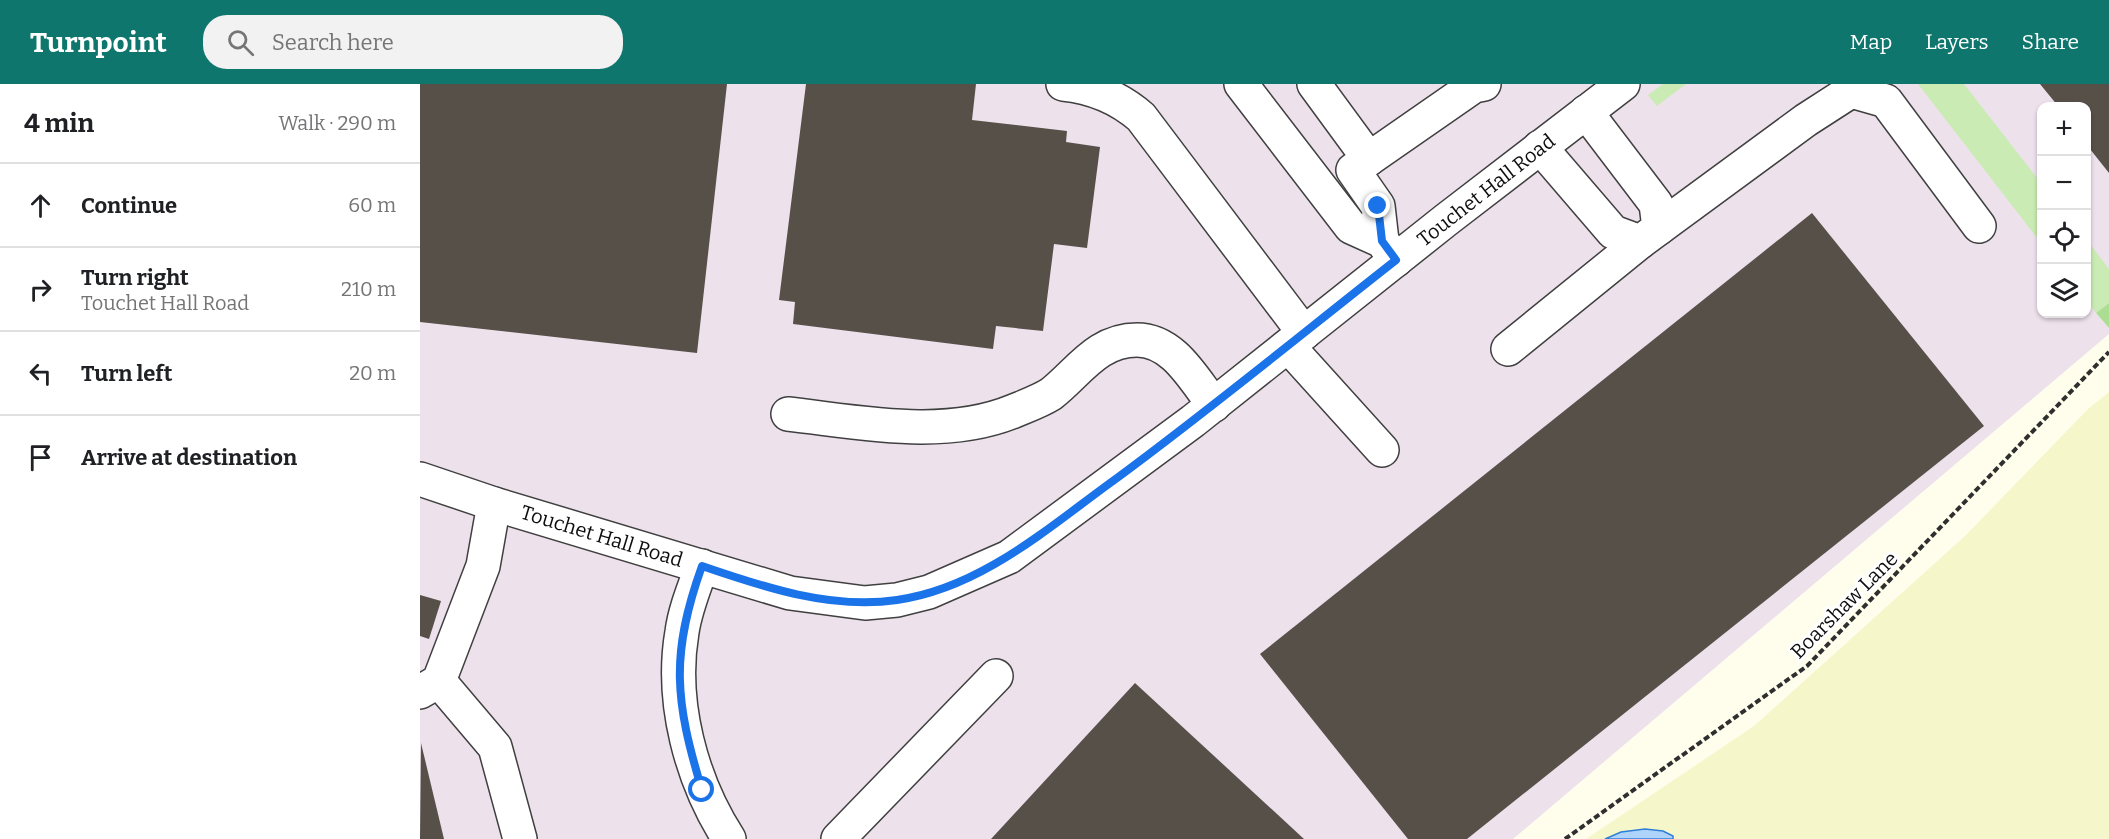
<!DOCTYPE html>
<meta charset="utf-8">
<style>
:root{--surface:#fff;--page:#f2f2f2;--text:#202124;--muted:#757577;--line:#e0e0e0;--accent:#0f766e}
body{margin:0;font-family:Bitter,serif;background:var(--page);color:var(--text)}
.controls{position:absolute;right:18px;top:18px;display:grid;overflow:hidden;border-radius:12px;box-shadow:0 2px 4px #0004}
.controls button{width:54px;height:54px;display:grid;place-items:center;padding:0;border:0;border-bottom:2px solid var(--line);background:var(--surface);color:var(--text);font:30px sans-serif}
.stop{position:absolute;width:18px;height:18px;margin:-14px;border:4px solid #1a73e8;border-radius:50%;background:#fff}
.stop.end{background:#1a73e8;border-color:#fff;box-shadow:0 2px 6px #0008}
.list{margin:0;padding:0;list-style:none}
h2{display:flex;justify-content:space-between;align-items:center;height:78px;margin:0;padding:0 24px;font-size:26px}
h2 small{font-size:20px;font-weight:400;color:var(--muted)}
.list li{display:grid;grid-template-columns:39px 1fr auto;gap:18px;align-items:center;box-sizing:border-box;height:84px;padding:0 24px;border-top:2px solid var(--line)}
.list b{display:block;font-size:22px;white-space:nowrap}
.list p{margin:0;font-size:20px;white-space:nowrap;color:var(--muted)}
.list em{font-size:20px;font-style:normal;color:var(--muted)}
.icon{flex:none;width:33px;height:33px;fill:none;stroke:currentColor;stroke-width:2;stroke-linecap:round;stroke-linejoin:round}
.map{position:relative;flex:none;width:1689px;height:755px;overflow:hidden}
header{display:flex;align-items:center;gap:36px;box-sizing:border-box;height:84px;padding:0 30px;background:var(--accent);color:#fff}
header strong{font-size:28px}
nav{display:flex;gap:33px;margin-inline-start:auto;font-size:21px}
.search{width:420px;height:54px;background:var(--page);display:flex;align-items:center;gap:15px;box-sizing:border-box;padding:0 21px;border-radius:24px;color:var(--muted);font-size:22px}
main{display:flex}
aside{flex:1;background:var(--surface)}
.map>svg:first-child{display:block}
</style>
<header>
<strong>Turnpoint</strong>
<div class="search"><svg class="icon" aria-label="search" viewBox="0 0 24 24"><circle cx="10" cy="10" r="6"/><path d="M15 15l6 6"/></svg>Search here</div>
<nav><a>Map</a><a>Layers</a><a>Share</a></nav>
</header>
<main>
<aside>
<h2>4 min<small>Walk · 290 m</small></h2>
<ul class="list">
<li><svg class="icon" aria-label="ahead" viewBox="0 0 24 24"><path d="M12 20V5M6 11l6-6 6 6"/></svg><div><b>Continue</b></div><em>60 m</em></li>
<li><svg class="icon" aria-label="right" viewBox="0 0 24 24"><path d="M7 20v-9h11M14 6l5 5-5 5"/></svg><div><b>Turn right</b><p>Touchet Hall Road</p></div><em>210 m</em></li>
<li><svg class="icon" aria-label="left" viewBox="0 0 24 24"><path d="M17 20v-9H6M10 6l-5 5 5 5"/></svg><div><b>Turn left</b></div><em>20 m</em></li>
<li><svg class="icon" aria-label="arrive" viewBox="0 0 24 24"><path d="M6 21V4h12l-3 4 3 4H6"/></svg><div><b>Arrive at destination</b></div></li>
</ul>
</aside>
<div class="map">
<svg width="1689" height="755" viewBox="0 0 1689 755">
<rect width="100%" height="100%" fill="#fffeed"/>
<path fill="#ede1ec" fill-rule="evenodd" d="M0,0h1689v219l-13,10 13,15v6l-596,505h-1093zM1622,22h44v208h-44z"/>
<path fill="#f5f7cb" d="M1689,308v447h-523l168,-113 211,-190 123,-127z"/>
<g fill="#caecb4">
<path d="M1243,0h23l-29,22 -9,-11z"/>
<path d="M1498,0h46l77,99v60z"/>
<path d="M1667,156l22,29v34l-13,10 -9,-12z"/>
</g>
<path fill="#abde92" d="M1689,219v25l-13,-15z"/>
<path fill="#aed4fb" stroke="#2f7fd7" stroke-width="1.5" d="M1225,745l18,2 10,5v3h-68l16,-7z"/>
<g fill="#575049">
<path d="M0,0h307l-30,269 -277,-31z"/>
<path d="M386,0h170l-4,36 95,11 -1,11 34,5 -13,101 -33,-4 -11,87 -47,-5 -3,23 -200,-25 2,-22 -16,-2z"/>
<path d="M1620,0h69v89l-23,-29v-38h-28z"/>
<path d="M1392,129l172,213 -517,413h-59l-148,-185z"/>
<path d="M0,511l21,6 -12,38 -9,-3z"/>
<path d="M715,599l169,156h-313z"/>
<path d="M1,659l23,96h-24z"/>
</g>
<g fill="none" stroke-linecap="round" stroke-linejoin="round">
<g stroke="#404040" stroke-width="36">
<g id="minor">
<path d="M643,0c30,3 55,13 78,33l163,216"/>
<path d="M821,0l110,143 31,14 14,19"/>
<path d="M894,0l55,75"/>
<path d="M1120,63l73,85 27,10 19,-14 -3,-24 -70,-92"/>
<path d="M1239,144l147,-108 45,-29 35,10 93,125"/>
<path d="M962,157l-4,-35 -25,-36 121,-84 10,-2"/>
<path d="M868,262l94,104"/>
<path d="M1088,265l132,-107"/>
<path d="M368,330c72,8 156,26 226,-3 12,-5 26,-10 37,-17 28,-22 46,-54 86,-54 37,0 57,40 77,65"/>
<path d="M0,395l74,25 296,89 75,10 32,-3 32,-8 80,-35 184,-136 253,-201 177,-136"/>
<path d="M282,482c-8,22 -17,44 -20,66 -12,70 9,148 47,207"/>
<path d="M19,597l56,66 25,92"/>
<path d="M0,608l19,-11 44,-115 11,-62"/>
<path d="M418,755l158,-163"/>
</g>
</g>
<path stroke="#2f2f2f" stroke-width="4" stroke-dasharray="6 3" stroke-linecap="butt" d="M1145,755l242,-173 302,-314"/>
<use href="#minor" stroke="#fff" stroke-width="33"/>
</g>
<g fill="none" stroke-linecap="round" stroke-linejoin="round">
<path stroke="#1a73e8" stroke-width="8" d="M282,706c-27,-89 -32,-135 0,-224 61,21 130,44 195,34 85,-12 153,-74 220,-122 95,-70 186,-145 279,-218l-14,-19 -4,-35"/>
</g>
<g text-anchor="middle" stroke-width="6" stroke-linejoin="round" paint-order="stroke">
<g font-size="20" fill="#0d0d0d" stroke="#fff">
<text transform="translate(1066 106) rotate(-38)" y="7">Touchet Hall Road</text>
<text transform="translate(182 452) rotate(17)" y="7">Touchet Hall Road</text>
<text transform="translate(1424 521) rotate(-45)" y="7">Boarshaw Lane</text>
</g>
</g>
</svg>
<div class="controls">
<button>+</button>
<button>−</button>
<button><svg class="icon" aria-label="locate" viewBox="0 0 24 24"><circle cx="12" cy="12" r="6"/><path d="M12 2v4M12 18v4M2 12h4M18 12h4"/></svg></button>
<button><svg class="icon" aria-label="layers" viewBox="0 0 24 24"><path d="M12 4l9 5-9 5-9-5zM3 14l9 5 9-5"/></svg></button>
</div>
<div class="stop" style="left:282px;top:706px"></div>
<div class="stop end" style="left:958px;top:122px"></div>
</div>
</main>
